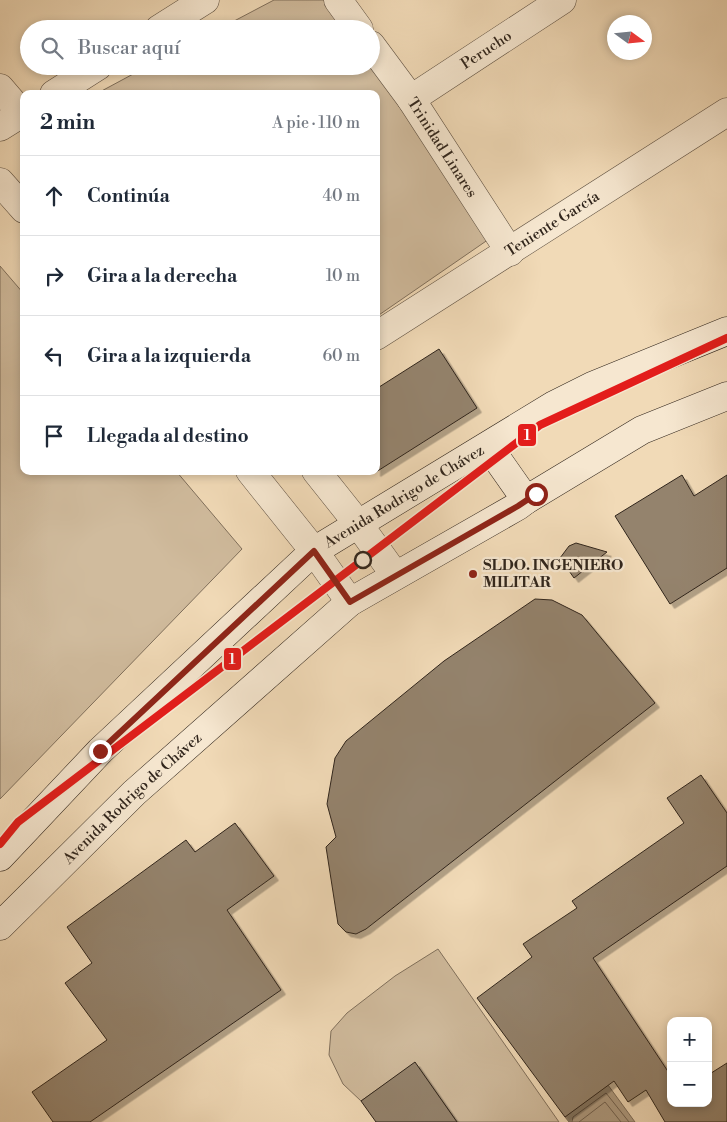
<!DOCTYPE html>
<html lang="es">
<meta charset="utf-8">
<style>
:root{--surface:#fff;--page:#f2f2f3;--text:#1f2937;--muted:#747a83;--line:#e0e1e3}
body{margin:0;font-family:"Libre Bodoni",serif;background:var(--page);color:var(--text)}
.controls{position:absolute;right:15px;bottom:15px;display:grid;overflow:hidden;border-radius:10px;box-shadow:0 2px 8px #0003}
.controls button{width:45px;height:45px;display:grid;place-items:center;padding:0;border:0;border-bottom:1px solid var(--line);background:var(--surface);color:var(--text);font:25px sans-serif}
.compass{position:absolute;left:607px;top:15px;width:45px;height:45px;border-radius:50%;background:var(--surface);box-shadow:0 2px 8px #0003;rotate:105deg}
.stop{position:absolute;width:15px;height:15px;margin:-11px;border:4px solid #8f2418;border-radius:50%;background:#fff}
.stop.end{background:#8f2418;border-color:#fff;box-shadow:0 1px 5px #0008}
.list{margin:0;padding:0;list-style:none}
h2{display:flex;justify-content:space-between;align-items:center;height:65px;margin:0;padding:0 20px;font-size:21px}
h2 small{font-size:16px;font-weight:400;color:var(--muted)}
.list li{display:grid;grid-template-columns:32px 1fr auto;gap:15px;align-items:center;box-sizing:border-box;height:80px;padding:0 20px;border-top:1px solid var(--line)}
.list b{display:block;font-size:19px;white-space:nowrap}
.list em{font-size:16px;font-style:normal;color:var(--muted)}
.icon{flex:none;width:28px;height:28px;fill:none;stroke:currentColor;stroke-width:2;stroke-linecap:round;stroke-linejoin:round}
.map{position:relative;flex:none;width:727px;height:1122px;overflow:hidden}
.search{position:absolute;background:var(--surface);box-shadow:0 2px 8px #0003;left:20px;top:20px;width:360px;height:55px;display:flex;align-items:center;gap:12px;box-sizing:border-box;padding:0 18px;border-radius:28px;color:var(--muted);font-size:19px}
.panel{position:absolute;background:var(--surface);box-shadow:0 2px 8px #0003;left:20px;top:90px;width:360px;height:385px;border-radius:10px}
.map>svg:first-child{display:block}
</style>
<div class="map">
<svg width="727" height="1122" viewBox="0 0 727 1122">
<defs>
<filter id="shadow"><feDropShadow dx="4.5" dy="4.5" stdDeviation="0" flood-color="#0004"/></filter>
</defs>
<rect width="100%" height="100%" fill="#f1dab7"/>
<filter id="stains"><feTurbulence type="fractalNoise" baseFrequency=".004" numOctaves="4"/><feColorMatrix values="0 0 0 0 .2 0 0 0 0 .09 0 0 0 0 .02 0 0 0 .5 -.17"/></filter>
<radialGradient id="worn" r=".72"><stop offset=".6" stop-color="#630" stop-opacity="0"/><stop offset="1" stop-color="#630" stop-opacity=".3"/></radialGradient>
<g fill="#d0bb9d" stroke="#80705c">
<path d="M274,0h58l20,29h-133z"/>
<path d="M148,66h223l121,171 -116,80v-223h-280z"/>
<path d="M0,266l24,28v177h152l66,78 -242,250z"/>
<path d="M438,949l121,173h-102l-42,-59 -54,38 -18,-17 -14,-29 2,-24 16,-18 48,-37z"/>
</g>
<path fill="#af9c82" stroke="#7c6c59" d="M608,1085l27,37h-66l-4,-5z"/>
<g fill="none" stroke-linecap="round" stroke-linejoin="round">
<g stroke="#70604f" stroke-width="1">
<path d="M572,1122l1,-5 33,-24 23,29"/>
<path d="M579,1122l26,-20 16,20"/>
</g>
</g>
<g fill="#94836d" stroke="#30251c" filter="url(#shadow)">
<path d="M439,349l38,59 -101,64v-83z"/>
<path d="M682,475l12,21 33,-21v93l-57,36 -55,-88z"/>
<path d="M576,543l31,9 -33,26 -14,-20 9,-12z"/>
<path d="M535,599l17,1 30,15 73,88 -289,226 -10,5 -10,-2 -8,-8 -12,-77 10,-10 -9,-33 8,-46 11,-17 98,-80z"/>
<path d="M701,775l26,38v53l-134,92 78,118v27h37v-28l19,-12v59h-62l-19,-32 -18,12 -14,-21 -49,36 -88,-119 55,-41 -9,-13 54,-36 -5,-7 112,-78 -17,-25z"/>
<path d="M235,823l39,53 -47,34 54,80 -191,132h-37l-21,-30 75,-52 -42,-57 27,-20 -25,-36 119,-87 9,12z"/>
<path d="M415,1062l42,60h-81l-15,-21z"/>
</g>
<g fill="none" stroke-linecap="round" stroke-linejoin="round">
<g stroke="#605243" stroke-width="29">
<g id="minor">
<path d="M338,0l21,29"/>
<path d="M159,29l46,-29"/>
<path id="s1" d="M371,45l40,54 99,153"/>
<path d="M54,94l44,-28"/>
<path id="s2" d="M411,99l151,-99"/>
<path d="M0,127l24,-15"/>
<path id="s3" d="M376,336l351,-224"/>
</g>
</g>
<g stroke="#605243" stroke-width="29">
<g id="tertiary">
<path d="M0,88l24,28"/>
<path d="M0,182l24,27"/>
<path d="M250,471l64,80 36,51"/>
<path d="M316,471l43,54 36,50"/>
</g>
</g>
<g stroke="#30251c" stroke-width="29">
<g id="secondary">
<path d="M488,446l38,54"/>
<path id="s4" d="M0,857l100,-106 214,-200 240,-146 38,-19 135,-55"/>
<path id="s5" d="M0,926l134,-133 216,-191 168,-96 8,-6 116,-70 85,-34"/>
</g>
</g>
<use href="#minor" stroke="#f6e7d0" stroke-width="28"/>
<use href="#tertiary" stroke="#f6e7d0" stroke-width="28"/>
<use href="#secondary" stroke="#f6e7d0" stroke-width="28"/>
<g stroke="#f6e7d0" stroke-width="11">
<path id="metro-1" d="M0,844l18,-22 522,-397 187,-87"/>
</g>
<use href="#metro-1" stroke="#e31d1b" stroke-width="8"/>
</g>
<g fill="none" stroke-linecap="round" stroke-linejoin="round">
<path stroke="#8f2418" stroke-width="6" d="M100,751l214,-200 36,51 168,-96 18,-12"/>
</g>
<circle fill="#f6e7d0" stroke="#30251c" stroke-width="2.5" cx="363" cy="560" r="8"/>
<circle fill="#8f2418" stroke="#f6e7d0" stroke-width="2" cx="473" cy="574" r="5"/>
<g text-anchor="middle" stroke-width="4.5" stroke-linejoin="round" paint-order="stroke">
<g font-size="15" fill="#30251c" stroke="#f6e7d0">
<text dy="5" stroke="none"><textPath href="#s2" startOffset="90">Perucho</textPath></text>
<text dy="5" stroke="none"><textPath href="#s1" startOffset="125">Trinidad Linares</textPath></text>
<text dy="5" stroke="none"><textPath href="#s3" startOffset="209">Teniente García</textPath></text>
<text dy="5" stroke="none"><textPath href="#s4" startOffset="544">Avenida Rodrigo de Chávez</textPath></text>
<text dy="5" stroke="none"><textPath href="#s5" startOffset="184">Avenida Rodrigo de Chávez</textPath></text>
</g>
<g font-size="15" font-weight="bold" fill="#30251c" stroke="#f6e7d0" text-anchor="start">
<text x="483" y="570">SLDO. INGENIERO<tspan x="483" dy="17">MILITAR</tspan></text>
</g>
</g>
<g stroke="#f6e7d0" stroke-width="2">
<rect x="517" y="423" width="20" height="24" rx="5" fill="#e31d1b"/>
<rect x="223" y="647" width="19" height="24" rx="5" fill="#e31d1b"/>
</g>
<g font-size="14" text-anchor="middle" font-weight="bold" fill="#fff">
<text x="527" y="440">1</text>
<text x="232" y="664">1</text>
</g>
<rect width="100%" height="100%" filter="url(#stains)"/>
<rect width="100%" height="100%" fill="url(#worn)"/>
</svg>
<div class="controls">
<button>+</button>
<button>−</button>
</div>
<svg class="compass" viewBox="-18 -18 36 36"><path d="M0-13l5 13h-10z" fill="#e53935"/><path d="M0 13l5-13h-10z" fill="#747a83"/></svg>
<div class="stop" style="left:536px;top:494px"></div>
<div class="stop end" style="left:100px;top:751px"></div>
<div class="search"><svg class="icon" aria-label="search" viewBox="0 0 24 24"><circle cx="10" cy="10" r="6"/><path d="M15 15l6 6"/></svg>Buscar aquí</div>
<section class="panel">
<h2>2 min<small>A pie · 110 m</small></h2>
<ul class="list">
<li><svg class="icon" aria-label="ahead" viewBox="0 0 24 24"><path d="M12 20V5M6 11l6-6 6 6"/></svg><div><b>Continúa</b></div><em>40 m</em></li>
<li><svg class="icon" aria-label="right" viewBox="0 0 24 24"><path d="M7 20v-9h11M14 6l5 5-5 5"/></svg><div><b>Gira a la derecha</b></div><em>10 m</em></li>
<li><svg class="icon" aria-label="left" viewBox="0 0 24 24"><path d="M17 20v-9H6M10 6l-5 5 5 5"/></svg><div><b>Gira a la izquierda</b></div><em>60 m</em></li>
<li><svg class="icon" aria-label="arrive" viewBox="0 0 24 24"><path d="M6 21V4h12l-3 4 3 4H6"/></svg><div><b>Llegada al destino</b></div></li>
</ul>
</section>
</div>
